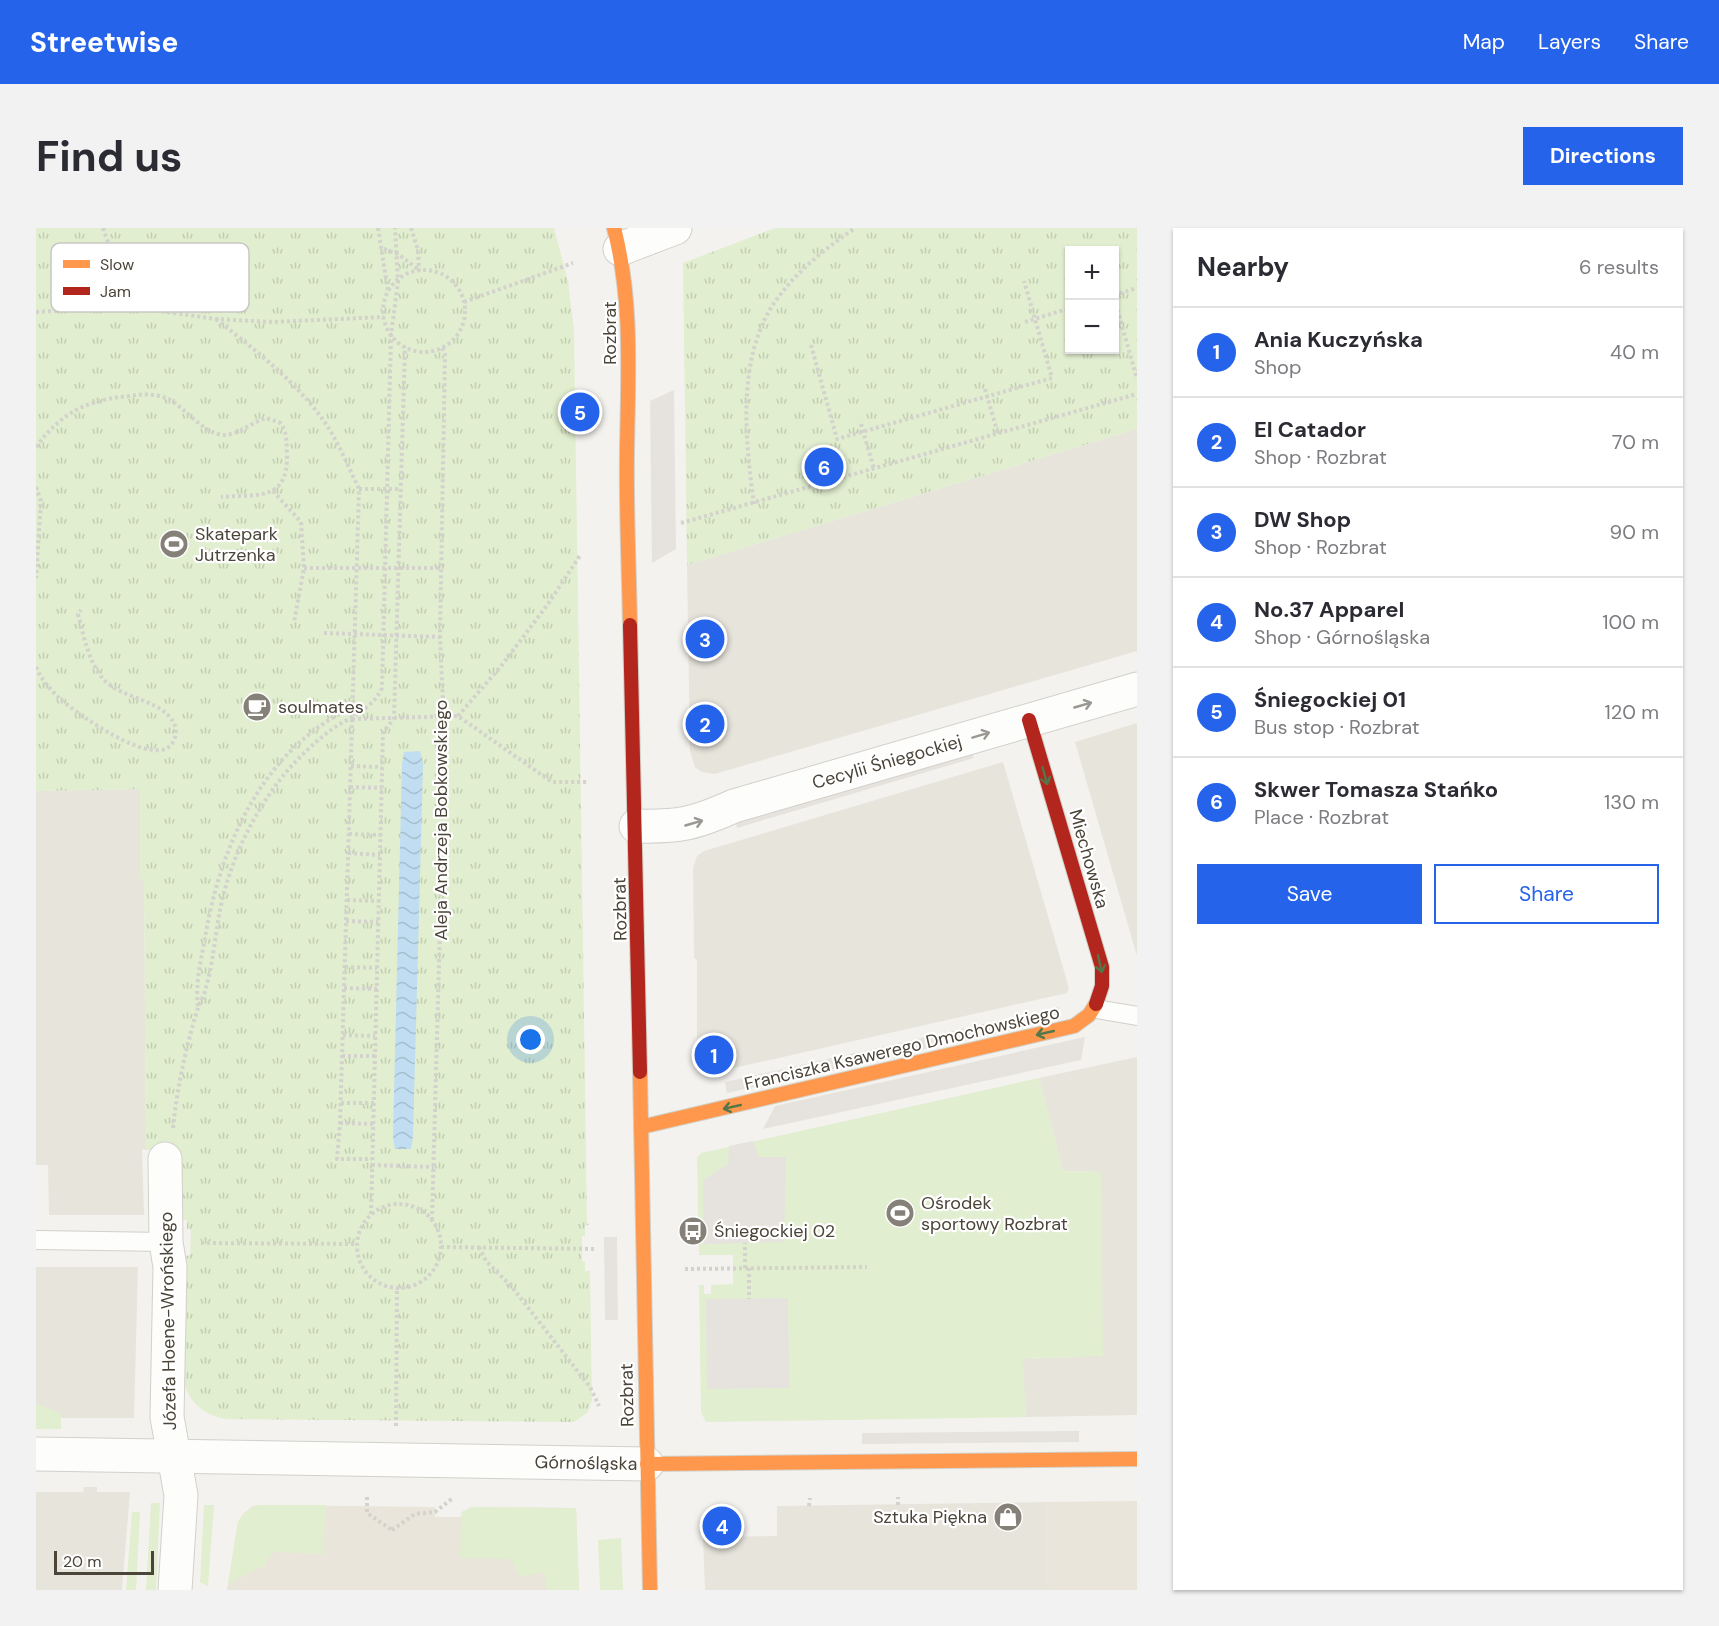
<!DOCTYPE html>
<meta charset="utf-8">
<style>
:root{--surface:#fff;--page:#f2f2f3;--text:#2b2b33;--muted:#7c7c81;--line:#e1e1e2;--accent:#2563eb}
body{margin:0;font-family:"DM Sans",sans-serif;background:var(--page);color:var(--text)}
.controls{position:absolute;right:18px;top:18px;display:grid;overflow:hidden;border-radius:0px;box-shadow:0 2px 4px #0004}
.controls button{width:54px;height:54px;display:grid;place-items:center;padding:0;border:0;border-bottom:2px solid var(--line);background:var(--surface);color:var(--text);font:30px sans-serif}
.scale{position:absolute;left:18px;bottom:15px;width:100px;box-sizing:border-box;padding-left:6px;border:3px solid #4b4439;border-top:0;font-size:16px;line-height:21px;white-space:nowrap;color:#4b4439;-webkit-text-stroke:4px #fff;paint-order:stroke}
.you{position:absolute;left:495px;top:812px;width:21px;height:21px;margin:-15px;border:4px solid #fff;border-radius:50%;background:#1a73e8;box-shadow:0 0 0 9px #1a73e833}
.badge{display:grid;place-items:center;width:39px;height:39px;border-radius:50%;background:var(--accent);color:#fff;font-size:20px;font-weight:700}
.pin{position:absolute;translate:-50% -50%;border:3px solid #fff;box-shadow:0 2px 6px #0006}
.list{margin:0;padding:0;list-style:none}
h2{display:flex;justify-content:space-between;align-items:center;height:78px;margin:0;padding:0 24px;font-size:26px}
h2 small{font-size:20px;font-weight:400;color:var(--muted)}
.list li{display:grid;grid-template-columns:39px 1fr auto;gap:18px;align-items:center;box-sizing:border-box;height:90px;padding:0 24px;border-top:2px solid var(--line)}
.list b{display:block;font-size:22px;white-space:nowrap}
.list p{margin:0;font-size:20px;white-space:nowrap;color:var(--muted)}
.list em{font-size:20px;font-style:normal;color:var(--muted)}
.actions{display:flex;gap:12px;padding:18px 24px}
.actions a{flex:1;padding:14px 0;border:2px solid var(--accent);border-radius:0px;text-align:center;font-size:21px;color:var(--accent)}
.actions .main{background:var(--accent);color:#fff}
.map{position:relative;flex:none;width:1101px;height:1362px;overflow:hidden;border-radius:0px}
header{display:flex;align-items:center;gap:36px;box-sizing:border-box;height:84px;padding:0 30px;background:var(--accent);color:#fff}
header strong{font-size:28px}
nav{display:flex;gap:33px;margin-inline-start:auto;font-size:21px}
.intro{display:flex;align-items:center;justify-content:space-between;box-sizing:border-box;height:144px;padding:0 36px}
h1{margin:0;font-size:42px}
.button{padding:15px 27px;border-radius:0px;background:var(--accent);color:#fff;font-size:21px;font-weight:700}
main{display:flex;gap:36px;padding:0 36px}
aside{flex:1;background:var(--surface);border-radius:0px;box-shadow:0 2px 4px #0004}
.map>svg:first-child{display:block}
</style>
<header>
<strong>Streetwise</strong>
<nav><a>Map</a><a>Layers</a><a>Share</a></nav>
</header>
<div class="intro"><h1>Find us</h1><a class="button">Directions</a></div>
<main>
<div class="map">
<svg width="1101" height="1362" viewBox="0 0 1101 1362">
<defs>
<pattern id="park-tufts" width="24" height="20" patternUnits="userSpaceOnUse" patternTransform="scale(1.5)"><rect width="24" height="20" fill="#e1eecf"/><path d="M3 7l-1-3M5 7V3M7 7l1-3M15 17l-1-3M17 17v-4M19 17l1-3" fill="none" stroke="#c3cdb2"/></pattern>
<pattern id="water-waves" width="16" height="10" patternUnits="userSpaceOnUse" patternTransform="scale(1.5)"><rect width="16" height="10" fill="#c0ddf1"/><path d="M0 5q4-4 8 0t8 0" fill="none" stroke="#a6bfcf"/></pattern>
</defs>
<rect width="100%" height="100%" fill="#f4f2ee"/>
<g fill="#e7e4dc">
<path d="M1101,201v222l-422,123 -13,-2 -7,-5 -5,-15 -3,-187z"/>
<path d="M1101,495v233l-62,-214z"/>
<path d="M967,534l66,226 -2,5 -342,77 -6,-2 -4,4h-7l-6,-3 -5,-12v-97l-3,-2 -1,-90 4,-12 7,-5z"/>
<path d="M104,561v89l4,1 2,271 -4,-1 2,66h-95l-1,-50h-12v-374z"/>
<path d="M1101,829v358l-111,2 -4,-58 55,-2 24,-185 -38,-1 -24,-93z"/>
<path d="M0,1039h102l-4,151h-73v11h-25z"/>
<path d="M48,1259h13v5h33l-8,98h-86v-98h47z"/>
<path d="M1010,1274l1,88h-342l-2,-53 74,-1v-30z"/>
</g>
<g fill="#eae5da">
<path d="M1101,1273v89h-90l-1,-88z"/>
<path d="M225,1277l174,2v10h26l1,-5 10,-5 104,1 3,82h-352l11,-68 5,-8 10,-8z"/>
</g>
<g fill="#e1eecf">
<path d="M1003,850l24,93 38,1 2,184 -80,3 3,58 -320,5 -5,-10 -2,-127h5v9h7v-9l22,-1v-29h-34l-2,-97 4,-5z"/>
<path d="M0,1176l25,9v16h-25z"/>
<path d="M115,1275h9l-4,87h-10z"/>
<path d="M168,1277h10l-6,81 -8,-4z"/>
<path d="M225,1277h65l-3,49 -50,-2 -10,16 -2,-1 -33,17 10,-62c6,-10 12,-15 23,-17z"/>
<path d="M436,1279l104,1 3,82h-32l-3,-18 -24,5 -10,-18 -50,-1 1,-41 1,-5z"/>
<path d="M96,1284h8l-4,78h-10z"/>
<path d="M585,1310l2,52h-23l-2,-50z"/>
</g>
<g fill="url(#park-tufts)" fill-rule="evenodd">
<path d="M0,0h518l14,53 6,48 13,894 3,1 -5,2v10h-3v25l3,1v9h5l2,129 -4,12 -14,10 -349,-3c-27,-6 -39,-21 -44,-48l5,-115 4,-1 1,-25 -4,-1v-9h-10l4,-69 -35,-1 -2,-271h-4v-90l-104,2z"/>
<path d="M739,0h362v201l-450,136 -4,-302zM1078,22v100h-44v-100z"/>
</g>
<g fill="#e6e3df">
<path d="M638,162l2,159 -24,14 -2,-162z"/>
<path d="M934,520l4,10 -237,70 -2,-11z"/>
<path d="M1023,779l2,12 -334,74 -2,-11z"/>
<path d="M1049,809l-4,23 -318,69 12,-23z"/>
<path d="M717,913l6,16h27l-2,85 -80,2 -1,-64 25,-16 1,-18z"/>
<path d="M568,1009h13l1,83h-13z"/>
<path d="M752,1070l1,90 -82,1 -1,-90z"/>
<path d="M1043,1203v11l-217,2v-11z"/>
</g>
<path fill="url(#water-waves)" d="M384,523l3,13 -10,372 -2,13h-16l-2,-13 9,-372 2,-12z"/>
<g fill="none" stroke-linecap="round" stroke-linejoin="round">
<g stroke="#d2d0cb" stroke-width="20">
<g id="lane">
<path d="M1060,781l41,7"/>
<path d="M2,1012l128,2"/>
</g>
</g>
<g stroke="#d2d0cb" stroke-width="35">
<g id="street">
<path d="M584,21l55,-21"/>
<path d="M600,598c43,1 58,-2 98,-20l403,-117"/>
<path d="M129,931l1,83 4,25 -3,150 14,78 -6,95"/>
<path d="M0,1226l611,10"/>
</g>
</g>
<g stroke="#d3cfc5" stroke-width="16">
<g id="slow">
<path d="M578,0c19,74 14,147 13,223 -1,58 2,116 3,174"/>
<path d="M604,844l10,518"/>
<path d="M605,899l433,-101 15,-11 7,-11"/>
<path d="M611,1236l490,-5"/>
</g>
</g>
<g stroke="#d3cfc5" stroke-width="16">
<g id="jam">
<path d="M594,397l10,447"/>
<path d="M993,492l73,247v19l-6,18"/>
</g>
</g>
<g stroke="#d3d2cc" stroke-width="4" stroke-dasharray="3 3" stroke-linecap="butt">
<path d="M67,0l28,79"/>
<path d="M342,0l10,63"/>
<path d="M375,0l7,22 1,21"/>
<path d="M348,21l14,5 21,16"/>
<circle cx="388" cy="83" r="41"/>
<path d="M1078,67l23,-7"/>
<path d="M1078,70l23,81"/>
<path d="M428,74l109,-39"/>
<path d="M0,84l95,-5 85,12 56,3 112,-5"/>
<path d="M180,91c40,32 84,65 112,108 12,19 21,41 31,62l-19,634 -3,36h35"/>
<path d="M989,94l45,-14"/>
<path d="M775,117l26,94 215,-61 -28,-97"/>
<path d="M949,161l13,45"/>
<path d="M825,196l13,45"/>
<path d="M0,219c26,-35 51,-47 93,-51 14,-2 28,-3 41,4 16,9 34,34 54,35 15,0 28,-13 42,-17l13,4c9,9 7,20 8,32 1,48 -29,40 -66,43"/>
<path d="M0,259l5,14 -5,77"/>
<path d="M323,261h41"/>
<path d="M237,263l28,31 3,46 -10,54"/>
<path d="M718,276c-9,-65 -18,-149 23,-205 21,-29 49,-51 78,-71"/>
<path d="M645,295l456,-129"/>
<path d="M268,340h138"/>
<path d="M288,405l116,4"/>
<path d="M0,439c5,12 13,21 22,30 16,15 117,89 118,32 -7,-29 -53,-29 -72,-49 -16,-19 -20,-43 -26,-66l3,-4"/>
<path d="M422,488l44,-51 46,-61 33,-50"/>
<path d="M316,491l106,-3 94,66h37"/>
<path d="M315,538l31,1"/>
<path d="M314,559l32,1"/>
<path d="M313,606l32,1"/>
<path d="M312,625l32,2"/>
<path d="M311,672l32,1"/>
<path d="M310,693l32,1"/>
<path d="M309,739l32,1"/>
<path d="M308,760l33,1"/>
<path d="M162,778c-3,-23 3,-45 7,-68 15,-91 57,-188 146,-230"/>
<path d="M307,807l32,1"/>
<path d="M306,828h33"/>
<path d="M305,875h33"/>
<path d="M304,895l33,1"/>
<path d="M137,900c4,-40 13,-82 25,-120 2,-6 6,-11 7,-17 8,-27 10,-55 15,-81 9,-45 29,-88 56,-125 14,-19 32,-37 51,-52 20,-16 43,-20 55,-45l9,-353 7,-53 -3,-54"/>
<path d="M336,937l62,2"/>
<circle cx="363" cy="1018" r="42"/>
<path d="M335,986l12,-481 11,-15 11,-371"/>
<path d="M396,992l13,-474 -5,-109 5,-283 -3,-6"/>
<path d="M165,1015l155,1"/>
<path d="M405,1019l156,2"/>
<path d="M443,1019l7,14 26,26 78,100 9,19"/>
<path d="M709,1040v-25"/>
<path d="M713,1040v31"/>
<path d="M649,1041l182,-2"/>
<path d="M360,1198l1,-137"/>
<path d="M331,1269v16l25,17"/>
<path d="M862,1277v-8"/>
<path d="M773,1278l1,-8"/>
<path d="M356,1302l23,-16 20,-2 18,-14"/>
</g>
<use href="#lane" stroke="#fdfdfc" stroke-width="18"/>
<use href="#street" stroke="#fdfdfc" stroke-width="33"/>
<use href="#slow" stroke="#ff974d" stroke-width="14"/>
<use href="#jam" stroke="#b3261e" stroke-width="14"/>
</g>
<defs><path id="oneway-shaft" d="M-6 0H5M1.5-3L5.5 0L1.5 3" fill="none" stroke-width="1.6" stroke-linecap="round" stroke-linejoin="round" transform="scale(1.5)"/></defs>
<g stroke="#9b9791">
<use href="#oneway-shaft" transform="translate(1047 477) rotate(-16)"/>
<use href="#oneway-shaft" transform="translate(945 507) rotate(-17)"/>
<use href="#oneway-shaft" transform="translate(658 595) rotate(-16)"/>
</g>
<g stroke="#537749">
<use href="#oneway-shaft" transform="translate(1009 548) rotate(74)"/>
<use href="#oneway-shaft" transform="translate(1064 736) rotate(77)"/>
<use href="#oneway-shaft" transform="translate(1009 805) rotate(167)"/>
<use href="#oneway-shaft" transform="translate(696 879) rotate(167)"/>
</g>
<defs>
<g id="stadium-disc" transform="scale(1.5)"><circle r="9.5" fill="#868178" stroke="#fff"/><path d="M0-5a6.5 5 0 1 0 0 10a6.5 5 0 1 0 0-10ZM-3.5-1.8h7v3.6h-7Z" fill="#fff"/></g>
<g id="cafe-disc" transform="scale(1.5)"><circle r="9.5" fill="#868178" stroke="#fff"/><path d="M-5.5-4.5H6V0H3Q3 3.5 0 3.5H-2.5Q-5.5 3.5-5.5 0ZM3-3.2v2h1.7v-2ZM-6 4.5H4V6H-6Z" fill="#fff"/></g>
<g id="bus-disc" transform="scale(1.5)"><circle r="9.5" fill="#868178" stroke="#fff"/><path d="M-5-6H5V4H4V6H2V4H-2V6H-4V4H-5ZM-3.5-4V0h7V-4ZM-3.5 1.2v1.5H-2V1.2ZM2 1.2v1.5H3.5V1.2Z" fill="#fff"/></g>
<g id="shop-disc" transform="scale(1.5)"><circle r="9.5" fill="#868178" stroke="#fff"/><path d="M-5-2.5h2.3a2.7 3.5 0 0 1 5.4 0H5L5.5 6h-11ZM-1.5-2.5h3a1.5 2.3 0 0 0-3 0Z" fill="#fff"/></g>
</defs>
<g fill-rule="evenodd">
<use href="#stadium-disc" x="138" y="316"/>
<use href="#cafe-disc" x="221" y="479"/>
<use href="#stadium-disc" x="864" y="985"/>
<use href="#bus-disc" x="657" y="1003"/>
<use href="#shop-disc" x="972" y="1289"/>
</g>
<g text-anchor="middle" stroke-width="4.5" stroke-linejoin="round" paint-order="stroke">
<g font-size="18" fill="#4b4439" stroke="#fff">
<text transform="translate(574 105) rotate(-90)" y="6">Rozbrat</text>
<text transform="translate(851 534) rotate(-16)" y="6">Cecylii Śniegockiej</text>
<text transform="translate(405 592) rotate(-90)" y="6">Aleja Andrzeja Bobkowskiego</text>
<text transform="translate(1053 631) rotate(74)" y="6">Miechowska</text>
<text transform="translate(584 681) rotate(-91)" y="6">Rozbrat</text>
<text transform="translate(866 820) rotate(-13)" y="6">Franciszka Ksawerego Dmochowskiego</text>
<text transform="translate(132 1093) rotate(-91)" y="6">Józefa Hoene-Wrońskiego</text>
<text transform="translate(591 1167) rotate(-91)" y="6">Rozbrat</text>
<text transform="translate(550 1235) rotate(1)" y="6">Górnośląska</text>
</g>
<g font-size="18" fill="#4b4439" stroke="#fff" text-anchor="start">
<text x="159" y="312">Skatepark<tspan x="159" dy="21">Jutrzenka</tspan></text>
<text x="242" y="485">soulmates</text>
<text x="885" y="981">Ośrodek<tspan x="885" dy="21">sportowy Rozbrat</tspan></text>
<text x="678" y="1009">Śniegockiej 02</text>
<text x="951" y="1295" text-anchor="end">Sztuka Piękna</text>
</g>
</g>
<rect x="15" y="15" width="198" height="69" rx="9" fill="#fff" stroke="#c9c7c4" stroke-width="1.5"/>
<rect x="27" y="32" width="27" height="8" fill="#ff974d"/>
<rect x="27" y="59" width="27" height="8" fill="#b3261e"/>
<g font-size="16" fill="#4b4439">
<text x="64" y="42">Slow</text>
<text x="64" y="69">Jam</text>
</g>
</svg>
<div class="controls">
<button>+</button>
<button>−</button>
</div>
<div class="scale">20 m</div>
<div class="you"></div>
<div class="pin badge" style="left:678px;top:827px">1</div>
<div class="pin badge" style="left:669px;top:496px">2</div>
<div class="pin badge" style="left:669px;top:411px">3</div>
<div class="pin badge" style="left:686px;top:1298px">4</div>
<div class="pin badge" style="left:544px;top:184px">5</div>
<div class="pin badge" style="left:788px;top:239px">6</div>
</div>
<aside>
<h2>Nearby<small>6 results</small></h2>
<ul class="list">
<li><span class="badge">1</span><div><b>Ania Kuczyńska</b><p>Shop</p></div><em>40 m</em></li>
<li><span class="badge">2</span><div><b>El Catador</b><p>Shop · Rozbrat</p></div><em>70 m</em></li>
<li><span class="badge">3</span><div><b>DW Shop</b><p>Shop · Rozbrat</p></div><em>90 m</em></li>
<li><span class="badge">4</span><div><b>No.37 Apparel</b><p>Shop · Górnośląska</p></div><em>100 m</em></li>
<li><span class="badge">5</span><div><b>Śniegockiej 01</b><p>Bus stop · Rozbrat</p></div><em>120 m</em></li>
<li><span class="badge">6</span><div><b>Skwer Tomasza Stańko</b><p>Place · Rozbrat</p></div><em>130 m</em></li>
</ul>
<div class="actions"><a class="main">Save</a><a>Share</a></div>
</aside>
</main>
